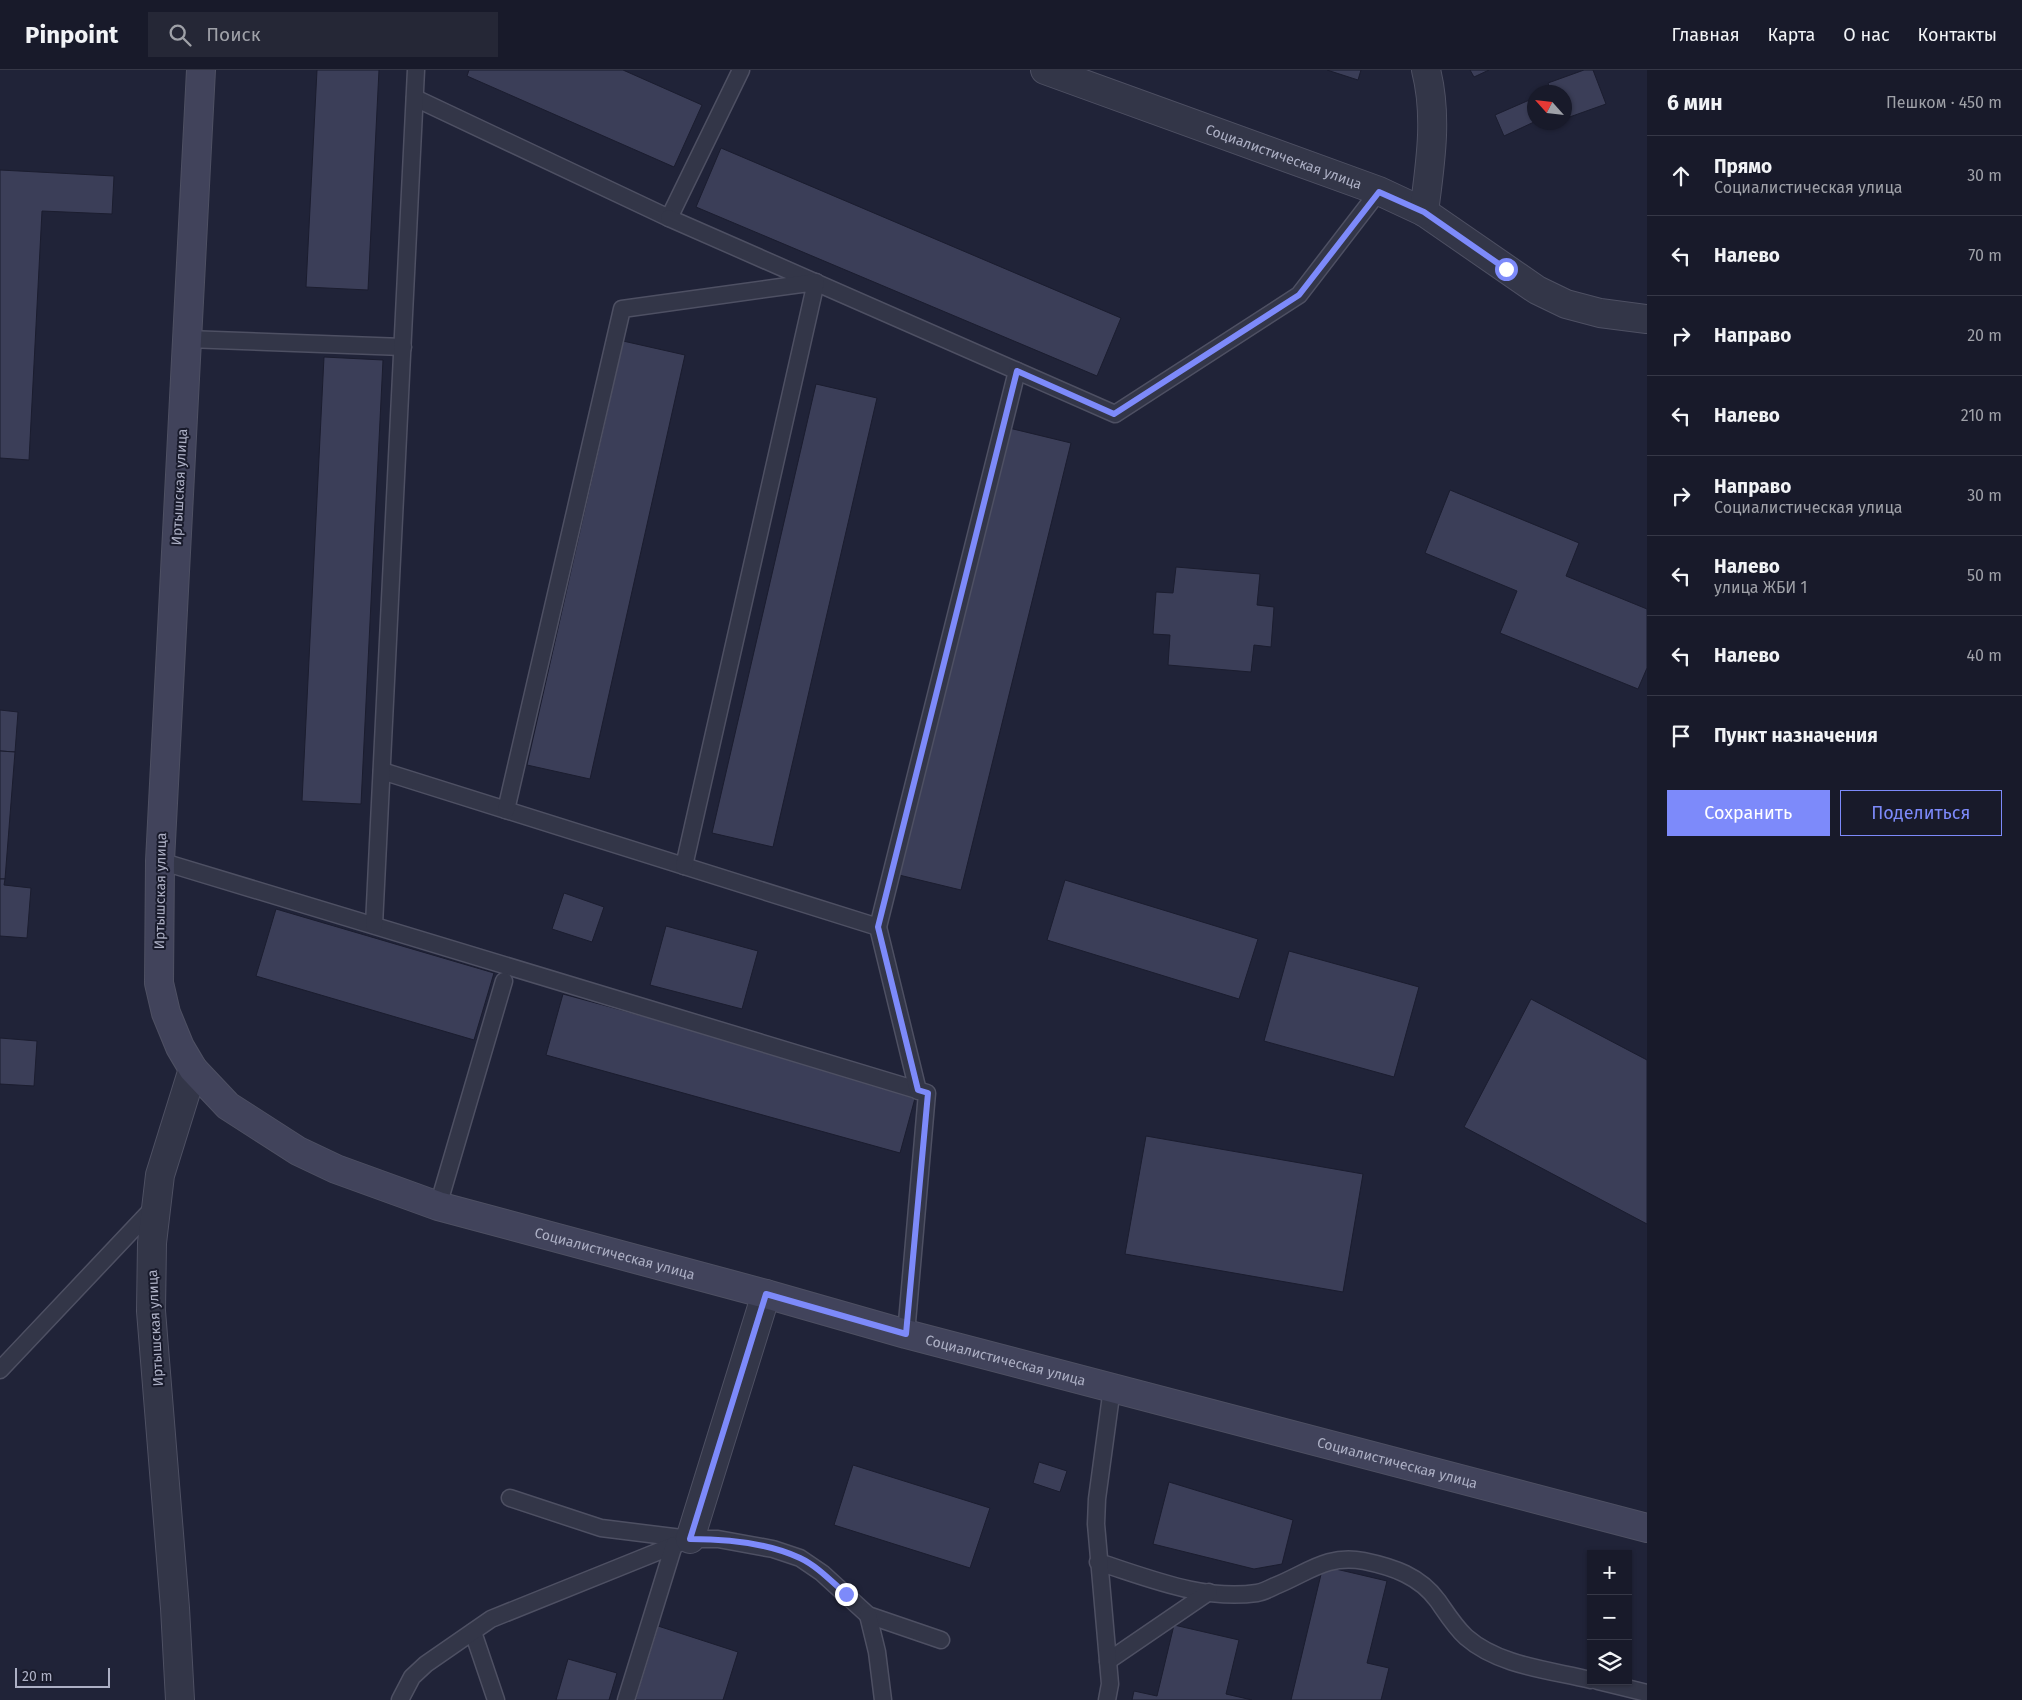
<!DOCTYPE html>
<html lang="ru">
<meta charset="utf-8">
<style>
:root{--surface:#181a2a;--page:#252736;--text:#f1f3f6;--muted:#9fa1a8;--line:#363847;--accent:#7d8afa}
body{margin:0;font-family:"Fira Sans",sans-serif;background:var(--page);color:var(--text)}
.controls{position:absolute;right:15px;bottom:15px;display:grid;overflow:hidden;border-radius:0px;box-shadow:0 1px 4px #0004}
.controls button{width:45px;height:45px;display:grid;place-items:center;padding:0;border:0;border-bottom:1px solid var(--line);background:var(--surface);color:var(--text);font:25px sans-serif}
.compass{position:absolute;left:1527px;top:15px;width:45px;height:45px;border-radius:50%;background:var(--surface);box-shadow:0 1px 4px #0004;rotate:297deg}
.scale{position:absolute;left:15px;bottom:12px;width:95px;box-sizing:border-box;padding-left:5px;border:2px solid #adb0c5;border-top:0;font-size:14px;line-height:18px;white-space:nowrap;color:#adb0c5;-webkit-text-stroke:4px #191b2c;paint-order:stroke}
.stop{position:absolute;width:15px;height:15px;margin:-11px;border:4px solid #7d8afa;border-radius:50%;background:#fff}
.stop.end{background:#7d8afa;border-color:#fff;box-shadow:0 1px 5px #0008}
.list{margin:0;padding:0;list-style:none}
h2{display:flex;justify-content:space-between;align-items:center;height:65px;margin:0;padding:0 20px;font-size:21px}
h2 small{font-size:16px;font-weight:400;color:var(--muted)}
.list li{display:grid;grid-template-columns:32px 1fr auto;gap:15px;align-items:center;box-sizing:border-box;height:80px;padding:0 20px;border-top:1px solid var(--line)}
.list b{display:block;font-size:19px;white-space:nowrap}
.list p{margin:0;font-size:16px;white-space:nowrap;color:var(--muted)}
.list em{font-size:16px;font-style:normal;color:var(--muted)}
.actions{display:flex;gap:10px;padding:15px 20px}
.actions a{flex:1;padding:11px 0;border:1px solid var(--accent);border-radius:0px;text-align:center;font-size:18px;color:var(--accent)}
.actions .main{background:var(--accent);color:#fff}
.icon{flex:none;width:28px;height:28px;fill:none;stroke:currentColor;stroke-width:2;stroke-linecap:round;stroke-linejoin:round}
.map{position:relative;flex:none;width:1647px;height:1630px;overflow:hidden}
header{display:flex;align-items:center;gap:30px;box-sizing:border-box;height:70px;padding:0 25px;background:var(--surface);border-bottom:1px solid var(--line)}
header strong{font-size:24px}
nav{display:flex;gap:28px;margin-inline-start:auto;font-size:18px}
.search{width:350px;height:45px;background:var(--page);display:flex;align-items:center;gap:12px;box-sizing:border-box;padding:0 18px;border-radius:0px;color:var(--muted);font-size:19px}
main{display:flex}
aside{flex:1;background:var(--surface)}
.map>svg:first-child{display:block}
</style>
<header>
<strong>Pinpoint</strong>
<div class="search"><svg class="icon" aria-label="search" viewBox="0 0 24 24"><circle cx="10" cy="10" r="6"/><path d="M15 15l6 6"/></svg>Поиск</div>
<nav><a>Главная</a><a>Карта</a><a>О нас</a><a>Контакты</a></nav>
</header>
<main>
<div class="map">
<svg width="1647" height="1630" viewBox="0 0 1647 1630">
<rect width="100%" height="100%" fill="#202338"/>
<g fill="#3b3e58" stroke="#1b1d2f">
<path d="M317,0h62l-11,220 -62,-3z"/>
<path d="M469,0h154l79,35 -28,62 -207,-91z"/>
<path d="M1327,0h34l-3,10z"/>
<path d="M1470,0h19l-15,7z"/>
<path d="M1584,0h9l13,34 -42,15v-27h-13l-3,-9z"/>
<path d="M1534,28v24l-30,14 -9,-21z"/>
<path d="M721,78l400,170 -24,58 -401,-169z"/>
<path d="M0,100l114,6 -2,38 -70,-3 -13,249 -29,-2z"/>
<path d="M623,271l62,14 -95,424 -63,-14z"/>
<path d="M324,287l59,3 -22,444 -59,-3z"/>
<path d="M816,314l61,14 -104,449 -61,-14z"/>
<path d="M1009,358l62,15 -110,447 -62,-15z"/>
<path d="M1450,420l129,53 -13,33 81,33v59l-9,21 -138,-56 17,-42 -92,-38z"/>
<path d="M1176,497l84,7 -3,31 17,2 -3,40 -17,-2 -3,27 -83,-7 2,-30 -17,-1 3,-42 17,1z"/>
<path d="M0,640l18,2 -3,40 -15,-1z"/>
<path d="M0,681l15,1 -10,127h-5z"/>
<path d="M0,809h5l-1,6 27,3 -4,50 -27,-2z"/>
<path d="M1065,810l193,59 -19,60 -192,-59z"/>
<path d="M564,823l40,14 -12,35 -40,-13z"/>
<path d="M276,839l218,64 -20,67 -218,-64z"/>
<path d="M666,856l92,25 -16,58 -92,-24z"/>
<path d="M1289,881l130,36 -25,90 -130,-36z"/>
<path d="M563,924l354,97 -17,62 -354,-98z"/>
<path d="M1531,929l116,61v164l-183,-97z"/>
<path d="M0,968l37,3 -3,45 -34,-2z"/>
<path d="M1146,1066l217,38 -20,118 -218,-38z"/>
<path d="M1039,1392l28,9 -7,21 -27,-9z"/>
<path d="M853,1395l137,43 -20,60 -136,-43z"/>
<path d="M1169,1412l124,38 -11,44 -28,5 -101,-25z"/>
<path d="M1323,1496l64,15 -20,82 22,5 -8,32h-90z"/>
<path d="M1174,1555l65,15 -13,54 26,6h-120l2,-9 23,5z"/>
<path d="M658,1556l80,26 -15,48h-88z"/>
<path d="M568,1589l49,14 -8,27h-53z"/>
</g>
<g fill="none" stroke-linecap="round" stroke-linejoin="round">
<g stroke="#4e5063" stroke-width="19">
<g id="lane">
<path d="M415,28l254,120 72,-148"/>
<path d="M669,148l446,196 184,-119 80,-104"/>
<path d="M187,269l216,8"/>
<path d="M382,701l496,156"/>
<path d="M506,740l116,-501 194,-27 -132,584"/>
<path d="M160,791l767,232 -21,241"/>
<path d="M374,855l42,-855"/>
<path d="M918,1021l-40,-164 139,-556"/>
<path d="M438,1136l66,-225"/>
<path d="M0,1300l155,-164"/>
<path d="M510,1428l91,30 89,11h28l55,10 27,9 22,15 46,42 73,25"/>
<path d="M1098,1492c51,16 105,39 159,31 6,-1 12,-4 18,-7 33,-13 51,-32 89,-25 29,6 56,15 74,40 9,13 17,26 28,36 33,29 84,33 125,43"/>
<path d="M868,1545l9,37 6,48"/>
<path d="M473,1562l23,68"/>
<path d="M1108,1591l101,-69"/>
<path d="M1598,1611l49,12"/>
<path d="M400,1630l12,-23 14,-13 65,-45 196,-79"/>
<path d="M626,1630l48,-155"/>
<path d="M1107,1630l3,-16 -2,-23 -12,-137 1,-25 15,-111"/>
</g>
</g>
<g stroke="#4e5063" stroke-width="30">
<g id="street">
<path id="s1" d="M1045,0l334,121 45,21 113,78 29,14 34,9 47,6"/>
<path d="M1424,142c6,-47 14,-95 2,-142"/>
<path d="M690,1469l76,-245"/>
<path d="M180,1630l-5,-92 -24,-297 1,-68 8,-68 33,-106"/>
</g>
</g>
<g stroke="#4e5063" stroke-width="30">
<g id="secondary">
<path id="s2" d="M201,0l-41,791 -1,122 7,30 14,34 13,22 35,37 70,45 38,18 102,37 328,88 140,40 741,194"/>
</g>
</g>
<use href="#lane" stroke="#333648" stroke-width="16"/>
<use href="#street" stroke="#333648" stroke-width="28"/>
<use href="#secondary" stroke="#41435b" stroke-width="28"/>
</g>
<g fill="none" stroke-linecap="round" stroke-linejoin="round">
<path stroke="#7d8afa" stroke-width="6" d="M846,1524c-15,-13 -29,-28 -46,-36 -34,-16 -74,-19 -110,-19l76,-245 140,40 22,-241 -10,-3 -40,-163 139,-556 97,43 185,-119 80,-103 45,20 82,57"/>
</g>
<g text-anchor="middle" stroke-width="4" stroke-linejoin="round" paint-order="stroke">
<g font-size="14" fill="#adb0c5" stroke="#191b2c">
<text dy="5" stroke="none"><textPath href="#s1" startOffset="254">Социалистическая улица</textPath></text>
<text transform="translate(179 417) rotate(-87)" y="5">Иртышская улица</text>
<text transform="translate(160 821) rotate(-89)" y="5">Иртышская улица</text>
<text dy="5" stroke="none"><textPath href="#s2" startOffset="1475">Социалистическая улица</textPath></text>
<text transform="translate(155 1258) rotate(-93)" y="5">Иртышская улица</text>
<text dy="5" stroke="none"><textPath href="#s2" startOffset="1880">Социалистическая улица</textPath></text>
<text dy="5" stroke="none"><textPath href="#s2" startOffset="2285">Социалистическая улица</textPath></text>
</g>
</g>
</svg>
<div class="controls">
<button>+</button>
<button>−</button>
<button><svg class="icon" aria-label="layers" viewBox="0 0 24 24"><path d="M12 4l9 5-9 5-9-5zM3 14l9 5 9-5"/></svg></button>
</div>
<svg class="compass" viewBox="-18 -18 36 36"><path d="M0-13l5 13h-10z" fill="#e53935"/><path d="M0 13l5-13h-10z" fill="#9fa1a8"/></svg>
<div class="scale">20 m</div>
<div class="stop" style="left:1506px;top:199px"></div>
<div class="stop end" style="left:846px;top:1524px"></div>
</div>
<aside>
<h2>6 мин<small>Пешком · 450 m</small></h2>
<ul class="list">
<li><svg class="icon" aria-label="ahead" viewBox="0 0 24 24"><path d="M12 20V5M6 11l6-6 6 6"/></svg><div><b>Прямо</b><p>Социалистическая улица</p></div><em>30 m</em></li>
<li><svg class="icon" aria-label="left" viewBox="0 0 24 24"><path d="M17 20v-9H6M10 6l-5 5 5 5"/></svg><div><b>Налево</b></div><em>70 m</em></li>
<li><svg class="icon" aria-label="right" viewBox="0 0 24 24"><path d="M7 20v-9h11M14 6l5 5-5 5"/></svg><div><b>Направо</b></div><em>20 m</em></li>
<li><svg class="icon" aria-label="left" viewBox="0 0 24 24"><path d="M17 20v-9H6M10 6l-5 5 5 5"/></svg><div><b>Налево</b></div><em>210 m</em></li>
<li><svg class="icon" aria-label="right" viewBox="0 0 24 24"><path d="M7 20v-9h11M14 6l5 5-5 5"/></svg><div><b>Направо</b><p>Социалистическая улица</p></div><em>30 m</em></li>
<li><svg class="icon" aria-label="left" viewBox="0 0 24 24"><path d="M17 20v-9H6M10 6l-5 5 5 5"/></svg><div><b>Налево</b><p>улица ЖБИ 1</p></div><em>50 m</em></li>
<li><svg class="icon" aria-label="left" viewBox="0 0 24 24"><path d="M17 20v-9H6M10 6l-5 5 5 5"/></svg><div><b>Налево</b></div><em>40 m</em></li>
<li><svg class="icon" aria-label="arrive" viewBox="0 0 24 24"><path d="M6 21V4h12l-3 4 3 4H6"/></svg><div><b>Пункт назначения</b></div></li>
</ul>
<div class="actions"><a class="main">Сохранить</a><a>Поделиться</a></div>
</aside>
</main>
